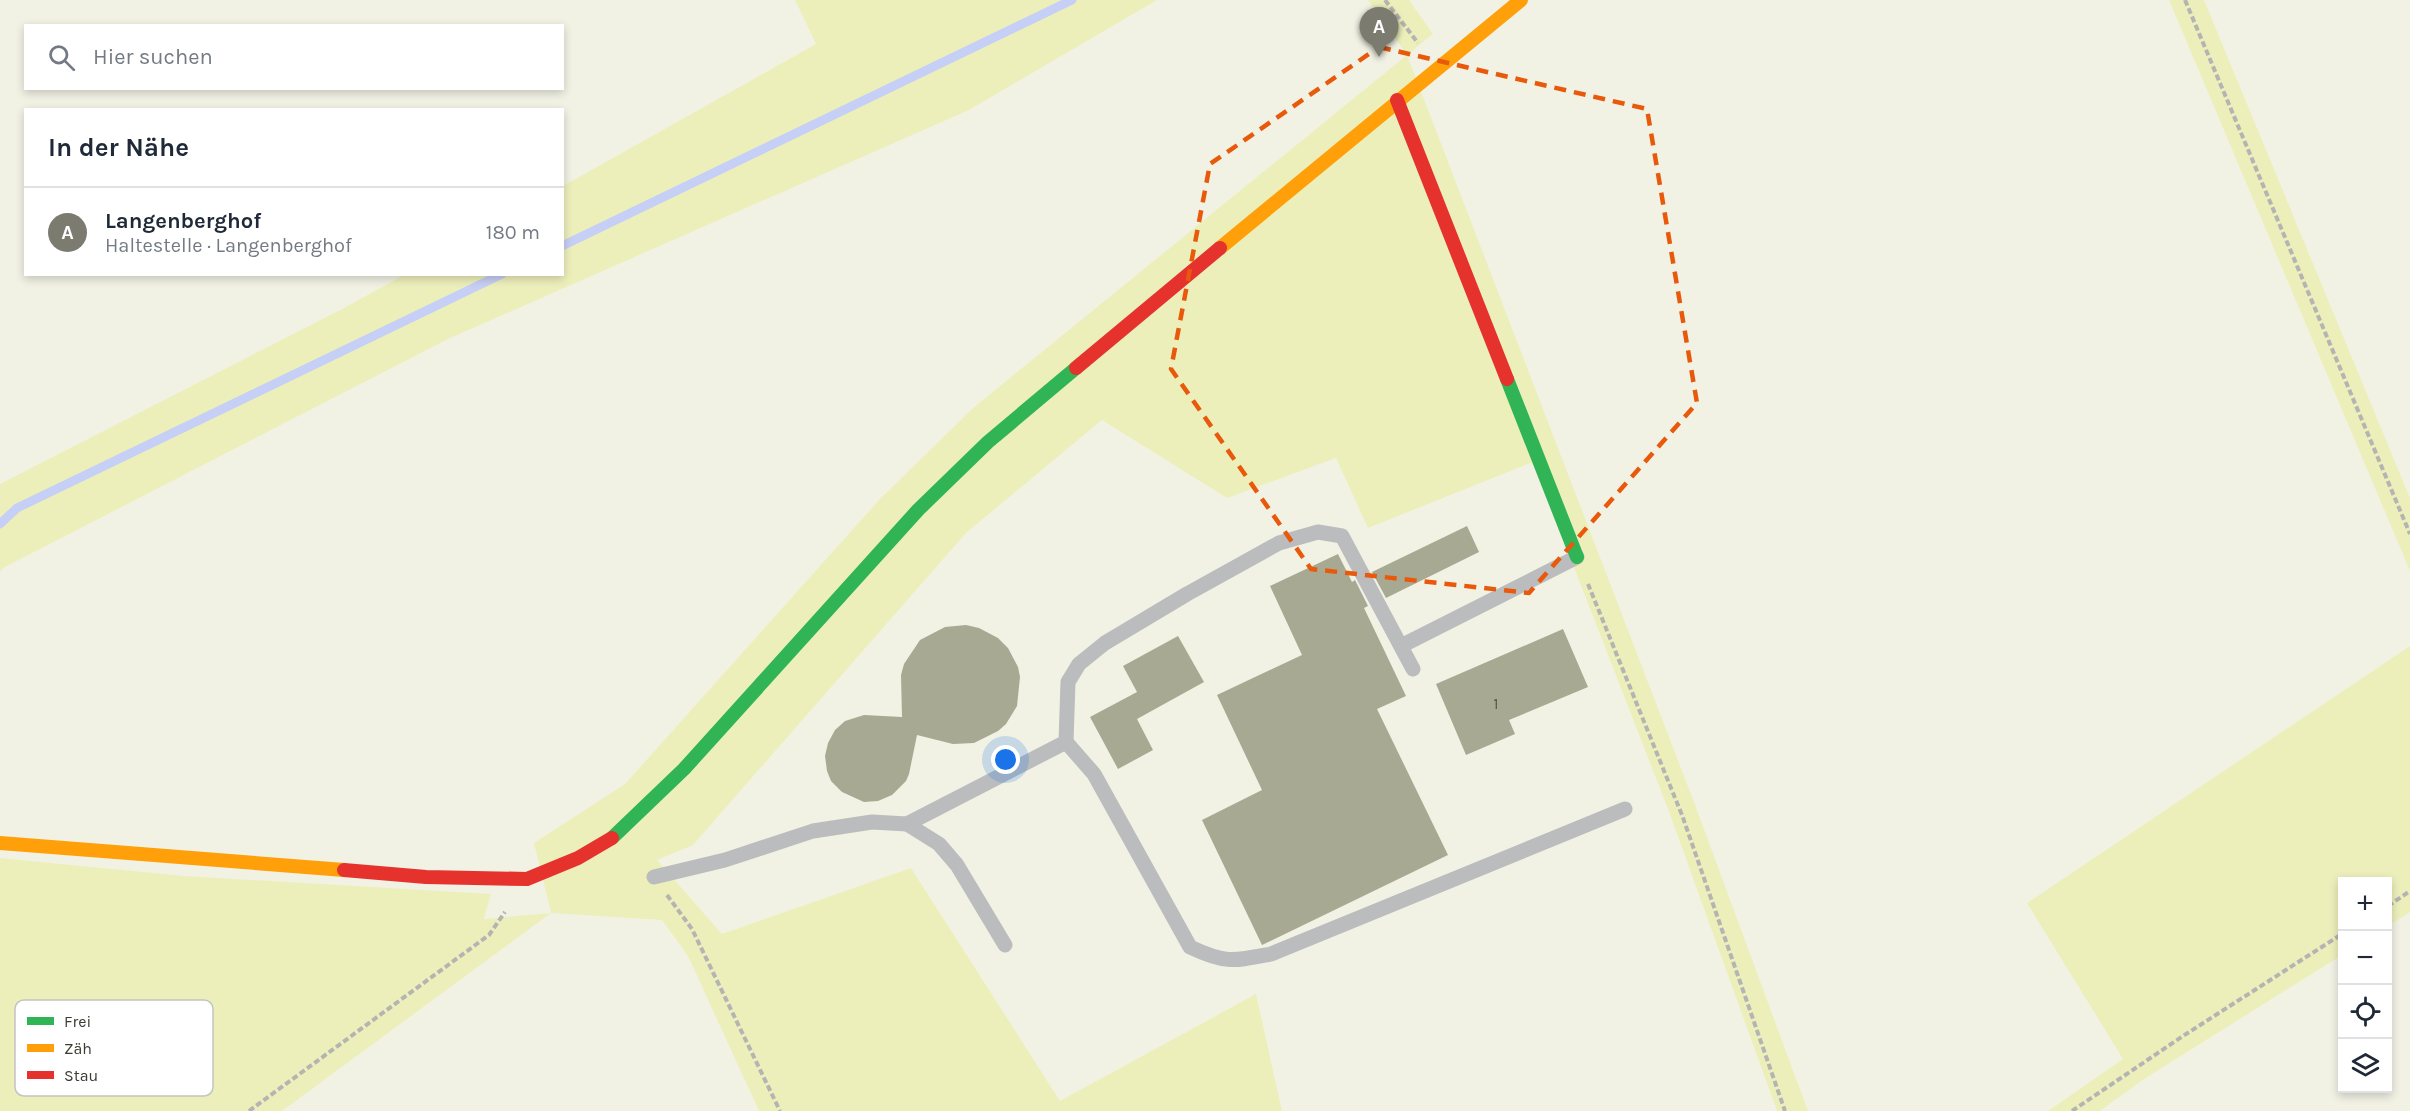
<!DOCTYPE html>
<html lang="de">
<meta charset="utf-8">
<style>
:root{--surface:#fff;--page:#f2f2f3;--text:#1f2937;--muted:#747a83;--line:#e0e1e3;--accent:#7b7b70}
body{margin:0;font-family:Karla,sans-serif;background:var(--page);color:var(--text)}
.controls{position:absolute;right:18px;bottom:18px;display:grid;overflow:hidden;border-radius:0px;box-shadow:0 3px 9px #0003}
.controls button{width:54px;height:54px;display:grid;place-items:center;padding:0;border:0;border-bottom:2px solid var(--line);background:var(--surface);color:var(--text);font:30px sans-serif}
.you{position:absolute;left:1006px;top:760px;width:21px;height:21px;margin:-15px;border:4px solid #fff;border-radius:50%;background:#1a73e8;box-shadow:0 0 0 9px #1a73e833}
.badge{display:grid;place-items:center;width:39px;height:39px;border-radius:50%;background:var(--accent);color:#fff;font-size:20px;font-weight:700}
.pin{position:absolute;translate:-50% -50px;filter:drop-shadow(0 2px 3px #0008)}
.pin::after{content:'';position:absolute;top:32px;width:21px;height:18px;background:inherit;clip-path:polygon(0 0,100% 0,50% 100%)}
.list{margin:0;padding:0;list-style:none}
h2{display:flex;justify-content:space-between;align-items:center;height:78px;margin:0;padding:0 24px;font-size:26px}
h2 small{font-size:20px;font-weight:400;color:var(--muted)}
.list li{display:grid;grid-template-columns:39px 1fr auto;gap:18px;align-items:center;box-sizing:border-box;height:90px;padding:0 24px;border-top:2px solid var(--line)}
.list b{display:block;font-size:22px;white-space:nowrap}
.list p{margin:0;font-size:20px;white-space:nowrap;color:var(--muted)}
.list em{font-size:20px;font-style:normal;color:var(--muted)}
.icon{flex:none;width:33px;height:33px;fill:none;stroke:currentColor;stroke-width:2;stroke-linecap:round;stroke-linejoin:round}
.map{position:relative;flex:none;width:2410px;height:1111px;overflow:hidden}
.search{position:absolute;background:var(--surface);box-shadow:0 3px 9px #0003;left:24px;top:24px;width:540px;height:66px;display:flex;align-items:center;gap:15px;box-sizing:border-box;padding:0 21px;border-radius:0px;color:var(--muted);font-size:22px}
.panel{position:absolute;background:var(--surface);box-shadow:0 3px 9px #0003;left:24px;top:108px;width:540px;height:168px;border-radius:0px}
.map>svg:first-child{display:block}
</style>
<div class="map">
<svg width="2410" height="1111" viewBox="0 0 2410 1111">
<rect width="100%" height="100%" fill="#f1f2e4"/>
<g fill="#edefbb">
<path d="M795,0h362l-188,110 -521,229 -445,229 -3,4v-88l342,-175 62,-34 158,-1 1,-88 253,-142z"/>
<path d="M1368,0h41l24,34 -26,21 287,747 114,309h-31l-109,-302 -135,-347 -165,66 -32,-70 -109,40 -125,-78 -136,113 -273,312 -36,15 65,74 189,-66 149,233 196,-107 26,117h-523l-71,-155 -26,-36 -111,-7 -269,198h-282v-253l184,18 307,18 -7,25 67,-6 -17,-70 91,-59 254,-284 94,-92 434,-353z"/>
<path d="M2169,0h35l206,498v73z"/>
<path d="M2410,646v266l-22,14v-44h-46v73l-198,124 -44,32h-52l75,-52 -96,-156z"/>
</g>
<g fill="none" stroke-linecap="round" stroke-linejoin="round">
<g stroke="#c6cff5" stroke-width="9">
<path d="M562,246l510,-246"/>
<path d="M0,524l17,-16 485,-234"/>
</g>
</g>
<g fill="#a8a992">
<path d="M1467,526l12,26 -93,46 -14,-26z"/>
<path d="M1338,554l14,28 3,-2 13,26 -4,2 42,88 -29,13 71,146 -186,90 -60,-125 60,-30 -45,-95 85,-40 -32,-69z"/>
<path d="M966,625l13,3 19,10 10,10 10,19 2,10 -3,29 -11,18 -8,7 -24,12 -21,1 -36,-9 -8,39 -3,7 -14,14 -14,6 -14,1 -22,-10 -11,-11 -4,-10 -2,-15 3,-13 7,-13 10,-9 19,-6 38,2 -1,-42 3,-11 16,-24 25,-13z"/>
<path d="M1563,629l25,58 -79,33 6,14 -49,21 -30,-71z"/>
<path d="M1178,636l26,46 -67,37 16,31 -35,19 -28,-52 47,-25 -14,-26z"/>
</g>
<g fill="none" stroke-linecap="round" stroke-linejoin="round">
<g stroke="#b4b4b2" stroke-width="4" stroke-dasharray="6 3" stroke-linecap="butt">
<path d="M1385,0l33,43"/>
<path d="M2185,0l225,534"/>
<path d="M1588,584l94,231 103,296"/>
<path d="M667,895l25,34 88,182"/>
<path d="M2388,906l22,-15"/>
<path d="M249,1111l240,-176 16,-23"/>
<path d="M2072,1111l111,-75 159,-102"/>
</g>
<g stroke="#bbbcbe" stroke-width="15">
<path d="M1401,646l176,-89"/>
<path d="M1066,742l28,32 96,173c36,17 44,14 81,7l354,-145"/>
<path d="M907,824l159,-82 2,-60 11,-18 26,-21 82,-49 92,-51 39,-11 24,4 71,133"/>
<path d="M654,877l71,-17 88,-29 59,-9 35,2 32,20 18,21 48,80"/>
</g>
<g stroke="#30b455" stroke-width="14">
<path d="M1507,379l70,178"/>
<path d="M612,838l72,-69 234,-259 70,-68 88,-74"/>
</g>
<g stroke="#ff9f0a" stroke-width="14">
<path d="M1220,248l301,-248"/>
<path d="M0,843l344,27"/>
</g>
<g stroke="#e5322d" stroke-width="14">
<path d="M1397,100l110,279"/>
<path d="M1076,368l144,-120"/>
<path d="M344,870l82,7 101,2 51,-21 34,-20"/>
</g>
</g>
<path fill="none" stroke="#e8590c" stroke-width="4.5" stroke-dasharray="12 8" stroke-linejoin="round" d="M1379,47l268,62 50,294 -168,190 -218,-24 -140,-200 39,-205z"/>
<g text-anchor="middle" stroke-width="4.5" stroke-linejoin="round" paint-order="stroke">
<g font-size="16" fill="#565649">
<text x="1496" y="709">1</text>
</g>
</g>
<rect x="15" y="1000" width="198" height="96" rx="9" fill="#fff" stroke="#c4c4c1" stroke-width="1.5"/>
<rect x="27" y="1017" width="27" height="8" fill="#30b455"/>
<rect x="27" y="1044" width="27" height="8" fill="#ff9f0a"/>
<rect x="27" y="1071" width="27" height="8" fill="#e5322d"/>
<g font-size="16" fill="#3b3b31">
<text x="64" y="1027">Frei</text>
<text x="64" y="1054">Zäh</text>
<text x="64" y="1081">Stau</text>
</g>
</svg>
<div class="controls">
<button>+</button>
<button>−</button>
<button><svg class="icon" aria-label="locate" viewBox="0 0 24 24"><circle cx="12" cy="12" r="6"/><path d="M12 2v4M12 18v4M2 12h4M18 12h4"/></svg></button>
<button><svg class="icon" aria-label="layers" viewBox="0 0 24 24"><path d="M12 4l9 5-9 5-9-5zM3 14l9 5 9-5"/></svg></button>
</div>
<div class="you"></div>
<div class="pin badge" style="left:1379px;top:57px">A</div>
<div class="search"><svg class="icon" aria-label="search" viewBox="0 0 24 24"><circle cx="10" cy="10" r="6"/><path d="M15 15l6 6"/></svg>Hier suchen</div>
<section class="panel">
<h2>In der Nähe<small></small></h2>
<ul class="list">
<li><span class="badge">A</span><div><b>Langenberghof</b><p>Haltestelle · Langenberghof</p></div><em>180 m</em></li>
</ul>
</section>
</div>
